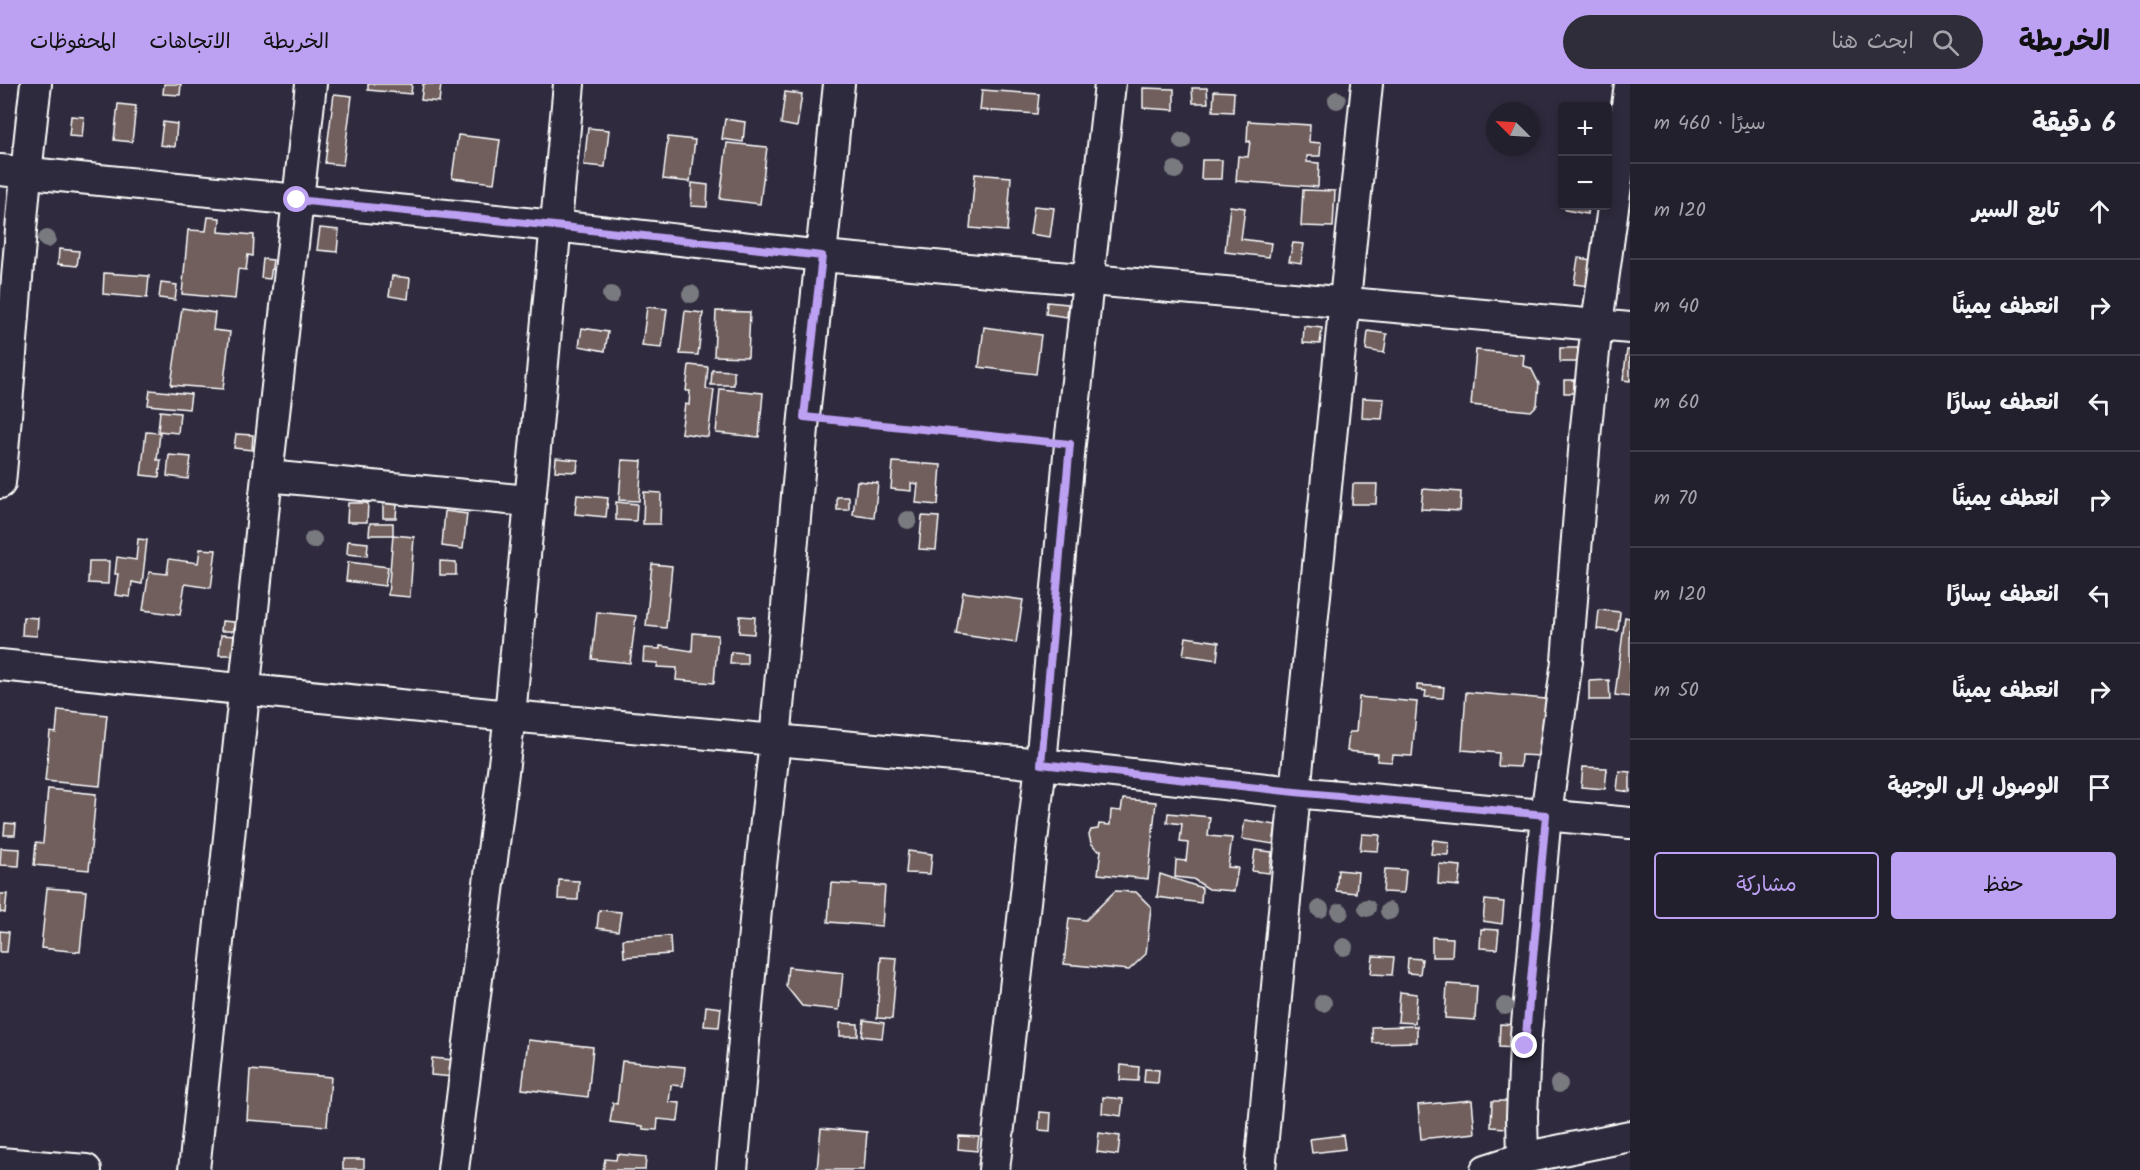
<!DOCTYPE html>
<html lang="ar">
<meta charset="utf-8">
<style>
:root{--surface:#23202e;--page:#2f2d3a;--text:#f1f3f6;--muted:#a3a3aa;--line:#403e4a;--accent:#bca0f2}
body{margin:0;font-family:Kalam,"Playpen Sans Arabic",sans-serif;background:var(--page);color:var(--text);direction:rtl}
.controls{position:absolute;right:18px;top:18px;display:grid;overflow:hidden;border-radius:6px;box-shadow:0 3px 9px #0003}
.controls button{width:54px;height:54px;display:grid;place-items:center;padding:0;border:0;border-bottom:2px solid var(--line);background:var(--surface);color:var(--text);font:30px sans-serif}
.compass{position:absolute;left:1486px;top:18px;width:54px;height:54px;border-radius:50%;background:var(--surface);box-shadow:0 3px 9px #0003;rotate:294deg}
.stop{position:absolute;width:18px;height:18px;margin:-14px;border:4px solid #bca0f2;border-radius:50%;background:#fff}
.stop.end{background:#bca0f2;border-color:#fff;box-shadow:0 2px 6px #0008}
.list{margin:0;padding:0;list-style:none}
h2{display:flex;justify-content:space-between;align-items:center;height:78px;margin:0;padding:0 24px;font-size:26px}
h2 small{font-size:20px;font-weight:400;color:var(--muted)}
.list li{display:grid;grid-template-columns:39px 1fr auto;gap:18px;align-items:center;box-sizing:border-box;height:96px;padding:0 24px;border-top:2px solid var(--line)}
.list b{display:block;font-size:22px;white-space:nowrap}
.list em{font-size:20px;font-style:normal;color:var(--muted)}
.actions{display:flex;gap:12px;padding:18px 24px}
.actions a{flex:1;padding:14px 0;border:2px solid var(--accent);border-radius:6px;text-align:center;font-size:21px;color:var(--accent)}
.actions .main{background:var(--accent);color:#111}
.icon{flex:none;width:33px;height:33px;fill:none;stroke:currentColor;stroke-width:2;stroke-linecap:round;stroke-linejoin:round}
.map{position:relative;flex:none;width:1630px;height:1086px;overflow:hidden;direction:ltr}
header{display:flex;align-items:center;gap:36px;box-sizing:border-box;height:84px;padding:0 30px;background:var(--accent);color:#111}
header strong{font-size:28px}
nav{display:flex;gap:33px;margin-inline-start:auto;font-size:21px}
.search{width:420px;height:54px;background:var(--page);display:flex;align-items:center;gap:15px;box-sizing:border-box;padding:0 21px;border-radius:33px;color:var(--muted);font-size:22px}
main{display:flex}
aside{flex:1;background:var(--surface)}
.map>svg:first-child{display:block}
</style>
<header>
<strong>الخريطة</strong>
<div class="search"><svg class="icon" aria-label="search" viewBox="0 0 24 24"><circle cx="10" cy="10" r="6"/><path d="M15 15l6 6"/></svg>ابحث هنا</div>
<nav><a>الخريطة</a><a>الاتجاهات</a><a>المحفوظات</a></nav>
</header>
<main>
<aside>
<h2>6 دقيقة<small>سيرًا · 460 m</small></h2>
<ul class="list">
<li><svg class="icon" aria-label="ahead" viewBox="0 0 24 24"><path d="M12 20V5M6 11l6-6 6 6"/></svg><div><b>تابع السير</b></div><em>120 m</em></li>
<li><svg class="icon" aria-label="right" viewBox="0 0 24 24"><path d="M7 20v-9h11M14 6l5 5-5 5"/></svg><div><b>انعطف يمينًا</b></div><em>40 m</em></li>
<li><svg class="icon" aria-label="left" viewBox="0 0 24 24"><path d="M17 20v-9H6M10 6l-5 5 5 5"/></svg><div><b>انعطف يسارًا</b></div><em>60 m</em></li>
<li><svg class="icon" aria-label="right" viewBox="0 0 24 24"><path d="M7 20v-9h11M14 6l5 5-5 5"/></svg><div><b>انعطف يمينًا</b></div><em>70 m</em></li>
<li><svg class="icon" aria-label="left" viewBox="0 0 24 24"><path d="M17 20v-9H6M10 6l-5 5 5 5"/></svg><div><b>انعطف يسارًا</b></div><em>120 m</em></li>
<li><svg class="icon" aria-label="right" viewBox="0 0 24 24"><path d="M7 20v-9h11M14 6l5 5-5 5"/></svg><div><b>انعطف يمينًا</b></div><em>50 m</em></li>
<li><svg class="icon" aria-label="arrive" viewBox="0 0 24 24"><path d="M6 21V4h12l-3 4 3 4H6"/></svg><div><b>الوصول إلى الوجهة</b></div></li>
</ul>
<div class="actions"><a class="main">حفظ</a><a>مشاركة</a></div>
</aside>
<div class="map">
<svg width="1630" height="1086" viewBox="0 0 1630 1086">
<rect width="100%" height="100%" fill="#2f2a3d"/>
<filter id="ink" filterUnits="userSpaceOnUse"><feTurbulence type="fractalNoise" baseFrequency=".0167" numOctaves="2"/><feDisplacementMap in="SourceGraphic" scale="12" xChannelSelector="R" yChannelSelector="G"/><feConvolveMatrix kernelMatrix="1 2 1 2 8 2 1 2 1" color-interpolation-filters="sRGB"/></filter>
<g filter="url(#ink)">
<g fill="#705e5d" stroke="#fff" stroke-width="1.5">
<path d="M164,0h17l-1,11 -17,-1z"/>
<path d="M368,0h44l-1,10 -43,-4z"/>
<path d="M423,0h18l-2,18 -18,-2z"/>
<path d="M1143,4l31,1v21l-31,-2z"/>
<path d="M1192,4h15l1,15h-15z"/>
<path d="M982,6l57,4 -2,20 -57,-4z"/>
<path d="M1214,7l20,1 -1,20 -20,-1z"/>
<path d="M785,8l17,2 -5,33 -16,-3z"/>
<path d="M334,10l18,2 -9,69 -18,-2z"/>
<path d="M118,20l18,2 -4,36 -18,-2z"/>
<path d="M71,32l13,1 -2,20 -13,-1z"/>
<path d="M725,35l20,3 -2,20 -21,-3z"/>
<path d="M1248,37l62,4 -1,17 12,1 -1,13h-13v6l12,1 -1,24 -82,-6 2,-25 10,1 2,-16 -3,1z"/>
<path d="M163,38l14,2 -2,23 -15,-2z"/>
<path d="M588,44l21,2 -4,37 -21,-2z"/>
<path d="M458,51l42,5 -6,43 -42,-5z"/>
<path d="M668,53l27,3 -5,42 -27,-3z"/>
<path d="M727,59l40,4 -7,57 -40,-5z"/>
<path d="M1202,76h20l-1,19h-20z"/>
<path d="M975,90l36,3 -4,54 -37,-3z"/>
<path d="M692,99l16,2 -1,22 -16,-1z"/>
<path d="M1303,106l32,1 -2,36 -32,-1z"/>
<path d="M1034,122l20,2 -4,29 -20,-3z"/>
<path d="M1230,122l15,2 -4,31 30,4 -2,14 -44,-5z"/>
<path d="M1566,122h22l-1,8 -22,-4z"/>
<path d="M208,133l12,1 -1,14 35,3 -1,21 -5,-1 -2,15 -8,-1 -3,30 -53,-5 6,-64 18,1z"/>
<path d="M320,144l19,2 -2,22 -20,-2z"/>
<path d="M1293,159l11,1 -3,19 -12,-2z"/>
<path d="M59,165l20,2 -2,15 -19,-2z"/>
<path d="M1578,174l14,2 -3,26 -15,-2z"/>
<path d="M263,175l10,1 -3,19 -9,-1z"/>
<path d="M104,189l45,3 -2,22 -44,-4z"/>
<path d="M392,192l18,2 -2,21 -19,-3z"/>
<path d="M161,199l16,2 -2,15 -16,-2z"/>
<path d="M1047,218l21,2 -1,13 -21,-3z"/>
<path d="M647,223l20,2 -5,39 -20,-2z"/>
<path d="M182,224l33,5 -2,17 17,2 -7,57 -52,-4z"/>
<path d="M685,227l18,2 -5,42 -18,-1z"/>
<path d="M716,227l34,1 -2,45 -34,-1z"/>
<path d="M1304,242l18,2 -2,16 -17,-1z"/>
<path d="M984,243l57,8 -5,39 -57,-7z"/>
<path d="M582,244l26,4 -3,19 -26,-5z"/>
<path d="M1368,247l19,3 -3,19 -18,-3z"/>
<rect x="1560" y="264" width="18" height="14"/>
<path d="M1476,266l48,5 -1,11 8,2 8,16 -2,21 -6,6 -60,-6z"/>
<path d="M1627,266h3v31l-7,-1z"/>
<path d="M689,281l19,2 -2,22 8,1 -6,47 -27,-4 4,-29 4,1 1,-14h-4z"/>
<path d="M712,286l22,1v14h-23z"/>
<rect x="1564" y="296" width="10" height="13"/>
<path d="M720,305l43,4 -4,44 -43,-4z"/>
<path d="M150,306l41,4 -2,15 -41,-4z"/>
<path d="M1363,314l21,1 -2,20 -20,-1z"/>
<path d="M160,327l20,2 -2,20 -20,-2z"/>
<path d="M146,348l14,1 -3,27h4l-2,17 -18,-2z"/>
<path d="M236,350l17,1 -1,15 -18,-2z"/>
<path d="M169,371l22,2 -3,22 -21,-3z"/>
<path d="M556,374l22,2 -1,12 -22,-1z"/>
<path d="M622,376l20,1 -3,40 -20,-1z"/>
<path d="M893,378l48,3 -3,40 -22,-2 2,-19 -7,-1v8l-20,-2z"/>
<path d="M857,397l21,2 -4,35 -21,-3z"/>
<path d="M1353,400h24l-1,20h-24z"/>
<path d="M1423,405l38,3 -1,19 -39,-2z"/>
<path d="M644,408l17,1 -1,31h-17z"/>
<path d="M577,411l31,3 -2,19 -31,-3z"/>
<rect x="837" y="413" width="12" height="13"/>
<path d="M383,418l14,1 -1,15h-13z"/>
<path d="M616,418l21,2 -1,17 -20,-1z"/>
<path d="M348,419h20l-1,19h-20z"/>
<path d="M445,427l22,3 -4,35 -21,-3z"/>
<path d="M922,432l17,1 -3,33 -17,-1z"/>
<path d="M370,439h23v12h-24z"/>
<path d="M393,451l21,2 -4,60 -22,-2z"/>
<path d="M138,455l9,1 -5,44 -10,-2 -2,15 -15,-2 3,-21h-3l2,-17 19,3z"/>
<path d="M348,457l20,2 -1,13 -20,-2z"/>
<path d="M200,465l16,1 -5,38 -26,-4 -5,31 -37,-5 6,-38 18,2 2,-15 29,4z"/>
<path d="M89,477h20l-1,23 -20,-1z"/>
<path d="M440,477l16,1v13h-16z"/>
<path d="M348,478l40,5 -3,19 -39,-5z"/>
<path d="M652,480l20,2 -6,62 -20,-2z"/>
<path d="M963,508l60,8 -7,43 -60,-9z"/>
<path d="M1599,526l21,2 -2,19 -21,-2z"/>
<path d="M597,528l39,4 -6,47 -38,-4z"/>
<path d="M740,532l15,1 -1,17 -15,-1z"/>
<path d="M23,533l15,1 -1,18 -15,-1z"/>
<path d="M1625,533l5,1v79l-15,-2z"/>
<path d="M222,537l12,1v9h-13z"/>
<path d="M693,549l25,2 -4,48 -38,-3 1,-12 -20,-1 1,-4 -15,-1 1,-14 16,1v-3l32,5z"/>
<path d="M221,551l15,1 -1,19h-16z"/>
<path d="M1186,553l33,5 -2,18 -34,-5z"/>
<path d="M731,568l16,1v11h-17z"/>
<path d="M1609,596l1,20h-21v-19z"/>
<path d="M1417,601l27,2 -1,11 -18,-1 1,-6 -9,-1z"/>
<path d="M1466,608l80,7 -5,57 -20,-1 -1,12 -22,-1 1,-13 -37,-3z"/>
<path d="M1359,613l58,5 -5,54 -19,-1 -1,7 -15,-1 1,-7 -31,-3 2,-19h7z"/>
<path d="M58,626l49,5 -7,71 -55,-5 5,-49 6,1z"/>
<path d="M1583,683l24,1 -2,21 -24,-2z"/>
<path d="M1619,687l11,1v20l-13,-2z"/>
<path d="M48,705l48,5 -7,76 -55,-5 2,-23 7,1z"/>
<path d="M1123,715l33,3 -8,77 -50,-5 3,-24h-4l-6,-7 -2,-8 2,-5 7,-1 1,-5 11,1 1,-15 10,1z"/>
<path d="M1168,729l42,4 -2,19 24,2 -4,29 10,1 -4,23 -25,-2 -16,-10 -18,-2 1,-17 10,1 2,-18 -8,-1 2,-18 -15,-2z"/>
<path d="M1245,736l31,5 -3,19 -31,-5z"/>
<path d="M5,739l11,1 -1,11h-11z"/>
<path d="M1362,750l18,1 -2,16 -18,-1z"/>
<path d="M1433,756l16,2 -1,13 -17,-1z"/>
<path d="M1,764l19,1 -1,17 -19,-1z"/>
<path d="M1255,766l17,2 -3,21 -17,-2z"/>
<path d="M908,767l24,3 -2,20 -24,-1z"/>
<path d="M1439,780l22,2 -2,20 -21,-2z"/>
<path d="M1385,785l21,1 -2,23 -21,-1z"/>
<path d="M1338,786l20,2 -2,21 -20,-2z"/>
<path d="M1160,790l42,14 -1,15 -44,-6z"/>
<path d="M559,796l20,1 -1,19 -20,-1z"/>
<path d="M831,799l54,3 -3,40 -54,-4z"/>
<path d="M47,804l39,3 -6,61 -39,-4z"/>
<path d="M1115,807l21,1 15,15 -5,47 -17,16 -65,-6 5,-46 17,2z"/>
<path d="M0,810h7l-2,19 -5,-1z"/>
<path d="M1485,816l19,2 -2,22 -19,-3z"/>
<path d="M599,826l22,2 -3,19 -21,-3z"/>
<path d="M1481,845l18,1 -2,19 -17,-1z"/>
<path d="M0,847l9,1 -2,20h-7z"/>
<path d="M670,852l1,18 -47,3 -1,-18z"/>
<path d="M1432,853l21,1 -1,19h-20z"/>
<path d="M1373,872l21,1 -2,18 -21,-1z"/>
<path d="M881,873l16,1 -5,61 -15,-1z"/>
<path d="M1408,874l14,1 -2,15 -13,-1z"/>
<path d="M788,883l55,6 -4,37 -37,-4 -16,-20z"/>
<path d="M1447,900l30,2 -2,34 -30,-2z"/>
<path d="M1400,908l17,2 -2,29 -17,-1z"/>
<path d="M706,922l15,2 -2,19 -15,-1z"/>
<path d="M864,936l20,3 -2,15 -20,-2z"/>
<path d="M840,939l18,1v12h-18z"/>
<path d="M1500,940l16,1 -1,23 -16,-1z"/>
<path d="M1417,942v16l-44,1 -1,-16z"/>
<path d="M528,956l65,7 -5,50 -66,-8z"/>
<path d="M432,974l22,2 -1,17 -22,-2z"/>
<path d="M622,977l63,6 -2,19 -12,-1 -2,17 11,1 -2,18 -20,-2 -1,11 -14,-1v-3l-33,-4 3,-19 4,1z"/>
<path d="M1121,981l18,2 -1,14 -18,-1z"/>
<path d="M1145,985l14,1 -1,13 -14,-1z"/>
<path d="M250,986l81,7 -4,49 -80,-6z"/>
<path d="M1103,1013l20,2 -2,17 -19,-3z"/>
<path d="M1472,1016l3,33 -54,6 -3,-34z"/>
<path d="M1492,1017h17l-1,27 -17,-1z"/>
<path d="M1040,1028l11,1 -1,18 -11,-1z"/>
<path d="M821,1044l46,4 -3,38h-47z"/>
<path d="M1099,1049l21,3 -2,19 -21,-3z"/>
<path d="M1343,1051l2,14 -33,4 -2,-14z"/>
<path d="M959,1052l20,1 -2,14 -19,-2z"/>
<path d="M617,1070l29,3 -1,13h-42l2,-11 11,1z"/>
<rect x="343" y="1075" width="21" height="10"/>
</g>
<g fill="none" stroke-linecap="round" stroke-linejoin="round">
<g stroke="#fff" stroke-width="34">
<g id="minor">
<path d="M0,86l555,56 267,30 808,72"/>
<path d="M267,392l262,25"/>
<path d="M0,399c13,-133 19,-266 36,-399"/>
<path d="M0,581l510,51 531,48 254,28 335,31"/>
<path d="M1523,1074l107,-22"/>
<path d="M0,1079l86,7"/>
<path d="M194,1086l73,-694 44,-392"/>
<path d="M453,1086l57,-454 59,-632"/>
<path d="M732,1086l24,-260 19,-169 29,-324 35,-333"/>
<path d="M994,1086l47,-406 29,-320 40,-360"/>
<path d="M1260,1086l35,-378 72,-708"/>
<path d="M1486,1086l37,-12 -1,-42 3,-70 21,-231 21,-154 19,-234 11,-103 33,-240"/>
</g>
</g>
<path stroke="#fff" stroke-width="4" stroke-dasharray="1.5 4.5" stroke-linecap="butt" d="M832,336l211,21"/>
<use href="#minor" stroke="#2f2a3d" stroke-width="30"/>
</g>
<g fill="#797a80">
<circle cx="1337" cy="16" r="9"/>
<circle cx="1182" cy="57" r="9"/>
<circle cx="1175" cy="86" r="9"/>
<circle cx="47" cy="155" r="9"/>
<circle cx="691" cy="210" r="9"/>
<circle cx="611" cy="211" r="9"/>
<circle cx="908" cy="436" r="9"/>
<circle cx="313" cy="456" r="9"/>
<circle cx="1367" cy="824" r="9"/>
<circle cx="1320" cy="825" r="9"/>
<circle cx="1389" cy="827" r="9"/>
<circle cx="1340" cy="828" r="9"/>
<circle cx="1344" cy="863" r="9"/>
<circle cx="1323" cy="919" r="9"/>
<circle cx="1505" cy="922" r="9"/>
<circle cx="1559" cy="1000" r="9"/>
</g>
</g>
<g fill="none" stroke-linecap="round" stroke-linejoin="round" filter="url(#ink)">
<path stroke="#bca0f2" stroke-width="8" d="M297,116l258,26 267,30 -18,161 266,27 -29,320 254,28 251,23 -21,231"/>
</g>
</svg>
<div class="controls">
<button>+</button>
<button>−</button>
</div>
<svg class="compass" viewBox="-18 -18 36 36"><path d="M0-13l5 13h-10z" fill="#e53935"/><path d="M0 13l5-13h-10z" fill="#a3a3aa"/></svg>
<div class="stop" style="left:297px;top:116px"></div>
<div class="stop end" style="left:1525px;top:962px"></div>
</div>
</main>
